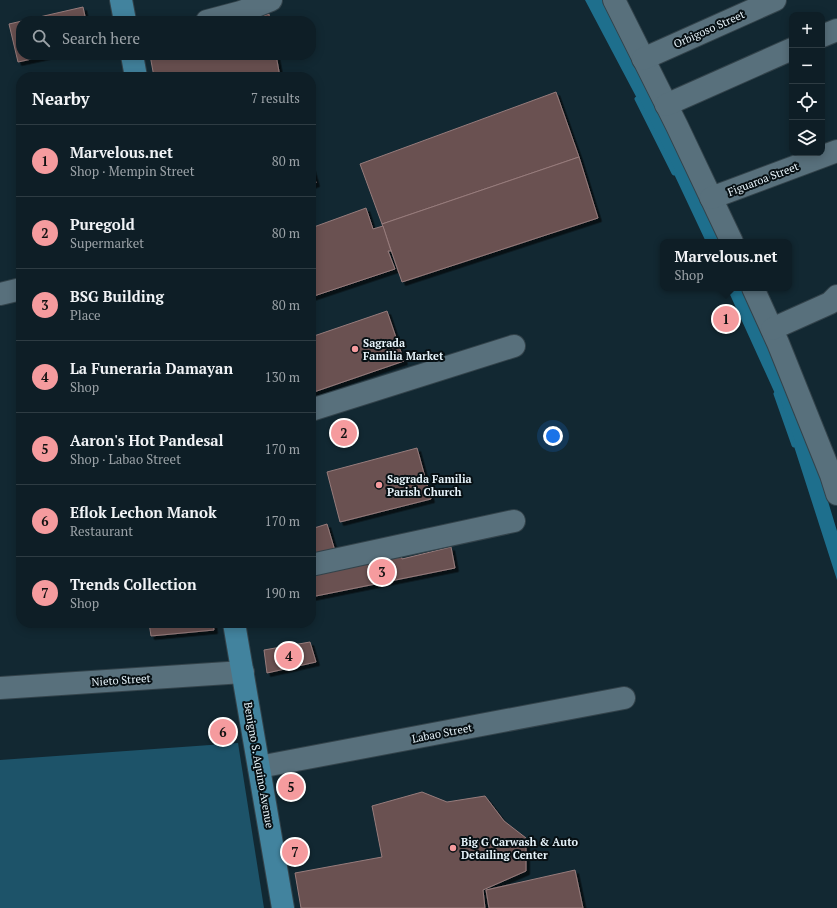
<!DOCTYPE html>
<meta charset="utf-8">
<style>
:root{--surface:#0e1e26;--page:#17272e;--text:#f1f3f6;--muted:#9ba2a7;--line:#2e3c43;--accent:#f59b9e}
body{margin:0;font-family:"PT Serif",serif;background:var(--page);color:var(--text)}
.controls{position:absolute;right:12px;top:12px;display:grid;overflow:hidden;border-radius:8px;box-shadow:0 2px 10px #0003}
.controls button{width:36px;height:36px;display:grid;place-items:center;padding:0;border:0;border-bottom:1px solid var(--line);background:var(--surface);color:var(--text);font:20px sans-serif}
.you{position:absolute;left:553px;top:436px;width:14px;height:14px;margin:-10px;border:3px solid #fff;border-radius:50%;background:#1a73e8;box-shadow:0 0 0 6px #1a73e833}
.badge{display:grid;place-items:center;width:26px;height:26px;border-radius:50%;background:var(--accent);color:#111;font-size:13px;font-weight:700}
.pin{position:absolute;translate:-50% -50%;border:2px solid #fff;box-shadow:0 1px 4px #0006}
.popup{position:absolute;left:660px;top:239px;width:132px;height:52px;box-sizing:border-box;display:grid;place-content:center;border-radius:8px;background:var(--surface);filter:drop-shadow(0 1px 3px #0005);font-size:13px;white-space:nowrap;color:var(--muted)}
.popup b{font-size:15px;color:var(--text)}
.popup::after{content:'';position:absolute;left:50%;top:100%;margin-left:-8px;border:8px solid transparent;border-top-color:var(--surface)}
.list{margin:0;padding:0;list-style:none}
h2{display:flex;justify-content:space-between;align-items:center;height:52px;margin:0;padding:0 16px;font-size:17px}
h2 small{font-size:13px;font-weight:400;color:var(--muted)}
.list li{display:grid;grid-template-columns:26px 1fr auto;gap:12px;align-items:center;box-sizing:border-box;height:72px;padding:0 16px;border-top:1px solid var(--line)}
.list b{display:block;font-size:15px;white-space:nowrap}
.list p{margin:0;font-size:13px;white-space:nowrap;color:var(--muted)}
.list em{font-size:13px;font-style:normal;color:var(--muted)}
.icon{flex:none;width:22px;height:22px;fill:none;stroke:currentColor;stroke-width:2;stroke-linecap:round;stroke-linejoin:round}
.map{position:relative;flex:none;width:837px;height:908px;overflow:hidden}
.search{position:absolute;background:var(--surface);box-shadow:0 2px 10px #0003;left:16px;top:16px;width:300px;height:44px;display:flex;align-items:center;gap:10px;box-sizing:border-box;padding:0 14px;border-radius:16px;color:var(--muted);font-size:15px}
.panel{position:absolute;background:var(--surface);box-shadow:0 2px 10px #0003;left:16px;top:72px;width:300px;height:556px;border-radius:16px}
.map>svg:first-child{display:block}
</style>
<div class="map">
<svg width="837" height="908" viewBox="0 0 837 908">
<defs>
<filter id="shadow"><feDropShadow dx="3.5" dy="3.5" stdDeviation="0" flood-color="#0009"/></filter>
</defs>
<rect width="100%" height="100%" fill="#122832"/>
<path fill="#1d5369" d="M238,743l26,165h-264v-148z"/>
<g fill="#1e6f8d">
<path d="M585,0h20l31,61 84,181h-14l-56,-119z"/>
<path d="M727,288h15l51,110 31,90 13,43v49l-55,-171z"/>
</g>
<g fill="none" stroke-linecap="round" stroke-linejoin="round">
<g stroke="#1e6f8d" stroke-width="5">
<path d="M637,99l37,74"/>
<path d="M776,394l18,51"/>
</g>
</g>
<g fill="#6a5151" stroke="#977c7c" filter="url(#shadow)">
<path d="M83,7l3,14h-65v34h29l-32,7 -9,-38z"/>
<path d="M269,14l1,7h-25z"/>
<path d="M150,55h126l4,22h-126z"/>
<path d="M556,92l23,65 -197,67 -22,-60z"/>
<path d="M579,157l19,61 -196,64 -20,-58z"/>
<path d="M311,165l5,18 -5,2z"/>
<path d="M366,208l7,21 10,-3 8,25h-3l7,18 -84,28v-69z"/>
<path d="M387,311l17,50 -93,32v-56z"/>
<path d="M417,448l14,51 -91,23 -13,-50z"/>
<path d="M327,524l8,27 -24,7v-29z"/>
<path d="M451,547l4,21 -144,29v-21l90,-21 1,4z"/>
<path d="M149,623h64l1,7 -63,6z"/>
<path d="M310,642l6,20 -49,11 -3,-23z"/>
<path d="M422,792l25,10 38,-6 19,25 22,17v33l-43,19 2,18h-184l-6,-35 87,-16 -10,-51z"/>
<path d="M575,870l8,38h-94l-3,-18z"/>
</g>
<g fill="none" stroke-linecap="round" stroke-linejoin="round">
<g stroke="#33434b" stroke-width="24">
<g id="minor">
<path d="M614,0l63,126 55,116"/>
<path d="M207,21l34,-9 30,-12"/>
<path d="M822,36l15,-6"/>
<path d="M643,59l132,-59"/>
<path d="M666,105l126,-56"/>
<path d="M711,198l126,-47"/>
<path d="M753,288l25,55 53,132 6,19"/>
<path d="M0,294l21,-5"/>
<path d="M772,329l58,-26 7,-7"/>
<path d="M311,410l203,-64"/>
<path d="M311,565l203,-44"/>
<path d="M0,688l243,-16"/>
<path d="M259,767l365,-69"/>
</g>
</g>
<g stroke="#33434b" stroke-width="24">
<g id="major">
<path d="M121,0l4,21"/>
<path d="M132,55l4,22"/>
<path d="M234,623l49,285"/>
</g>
</g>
<use href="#minor" stroke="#58707c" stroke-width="22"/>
<use href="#major" stroke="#42839e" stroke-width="22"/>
</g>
<g fill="#f59b9e" stroke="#071014" stroke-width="1.5">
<circle cx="355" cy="349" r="4"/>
<circle cx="379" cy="485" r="4"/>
<circle cx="453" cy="848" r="4"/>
</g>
<g text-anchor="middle" stroke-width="4" stroke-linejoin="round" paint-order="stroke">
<g font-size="11" fill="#e6f3fa" stroke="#071014">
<text transform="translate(709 29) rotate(-24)" y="4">Orbigoso Street</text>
<text transform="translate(763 179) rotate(-21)" y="4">Figuaroa Street</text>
<text transform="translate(121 680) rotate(-4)" y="4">Nieto Street</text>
<text transform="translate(442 733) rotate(-11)" y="4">Labao Street</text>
<text transform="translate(259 765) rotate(80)" y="4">Benigno S. Aquino Avenue</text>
</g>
<g font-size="11" font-weight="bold" fill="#e6f3fa" stroke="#071014" text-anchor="start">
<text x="363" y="347">Sagrada<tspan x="363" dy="13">Familia Market</tspan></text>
<text x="387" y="483">Sagrada Familia<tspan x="387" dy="13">Parish Church</tspan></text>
<text x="461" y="846">Big G Carwash &amp; Auto<tspan x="461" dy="13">Detailing Center</tspan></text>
</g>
</g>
</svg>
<div class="controls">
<button>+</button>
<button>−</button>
<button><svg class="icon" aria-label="locate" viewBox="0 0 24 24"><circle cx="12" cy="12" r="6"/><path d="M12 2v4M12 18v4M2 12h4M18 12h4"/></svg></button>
<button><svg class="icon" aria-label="layers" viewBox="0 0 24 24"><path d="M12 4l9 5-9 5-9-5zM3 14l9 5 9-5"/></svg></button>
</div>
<div class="you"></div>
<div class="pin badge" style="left:726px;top:319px">1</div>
<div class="popup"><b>Marvelous.net</b>Shop</div>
<div class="pin badge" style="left:344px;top:433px">2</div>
<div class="pin badge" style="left:382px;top:572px">3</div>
<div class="pin badge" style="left:289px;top:656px">4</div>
<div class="pin badge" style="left:291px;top:787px">5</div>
<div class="pin badge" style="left:223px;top:732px">6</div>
<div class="pin badge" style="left:295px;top:852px">7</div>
<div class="search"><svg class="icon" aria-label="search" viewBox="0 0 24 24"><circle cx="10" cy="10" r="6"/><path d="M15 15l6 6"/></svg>Search here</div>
<section class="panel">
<h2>Nearby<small>7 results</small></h2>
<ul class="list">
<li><span class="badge">1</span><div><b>Marvelous.net</b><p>Shop · Mempin Street</p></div><em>80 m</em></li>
<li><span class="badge">2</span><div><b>Puregold</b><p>Supermarket</p></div><em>80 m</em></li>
<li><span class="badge">3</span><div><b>BSG Building</b><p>Place</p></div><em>80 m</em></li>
<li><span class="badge">4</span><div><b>La Funeraria Damayan</b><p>Shop</p></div><em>130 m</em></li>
<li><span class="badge">5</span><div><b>Aaron's Hot Pandesal</b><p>Shop · Labao Street</p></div><em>170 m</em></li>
<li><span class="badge">6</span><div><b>Eflok Lechon Manok</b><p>Restaurant</p></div><em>170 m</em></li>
<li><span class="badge">7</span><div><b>Trends Collection</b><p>Shop</p></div><em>190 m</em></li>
</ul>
</section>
</div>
